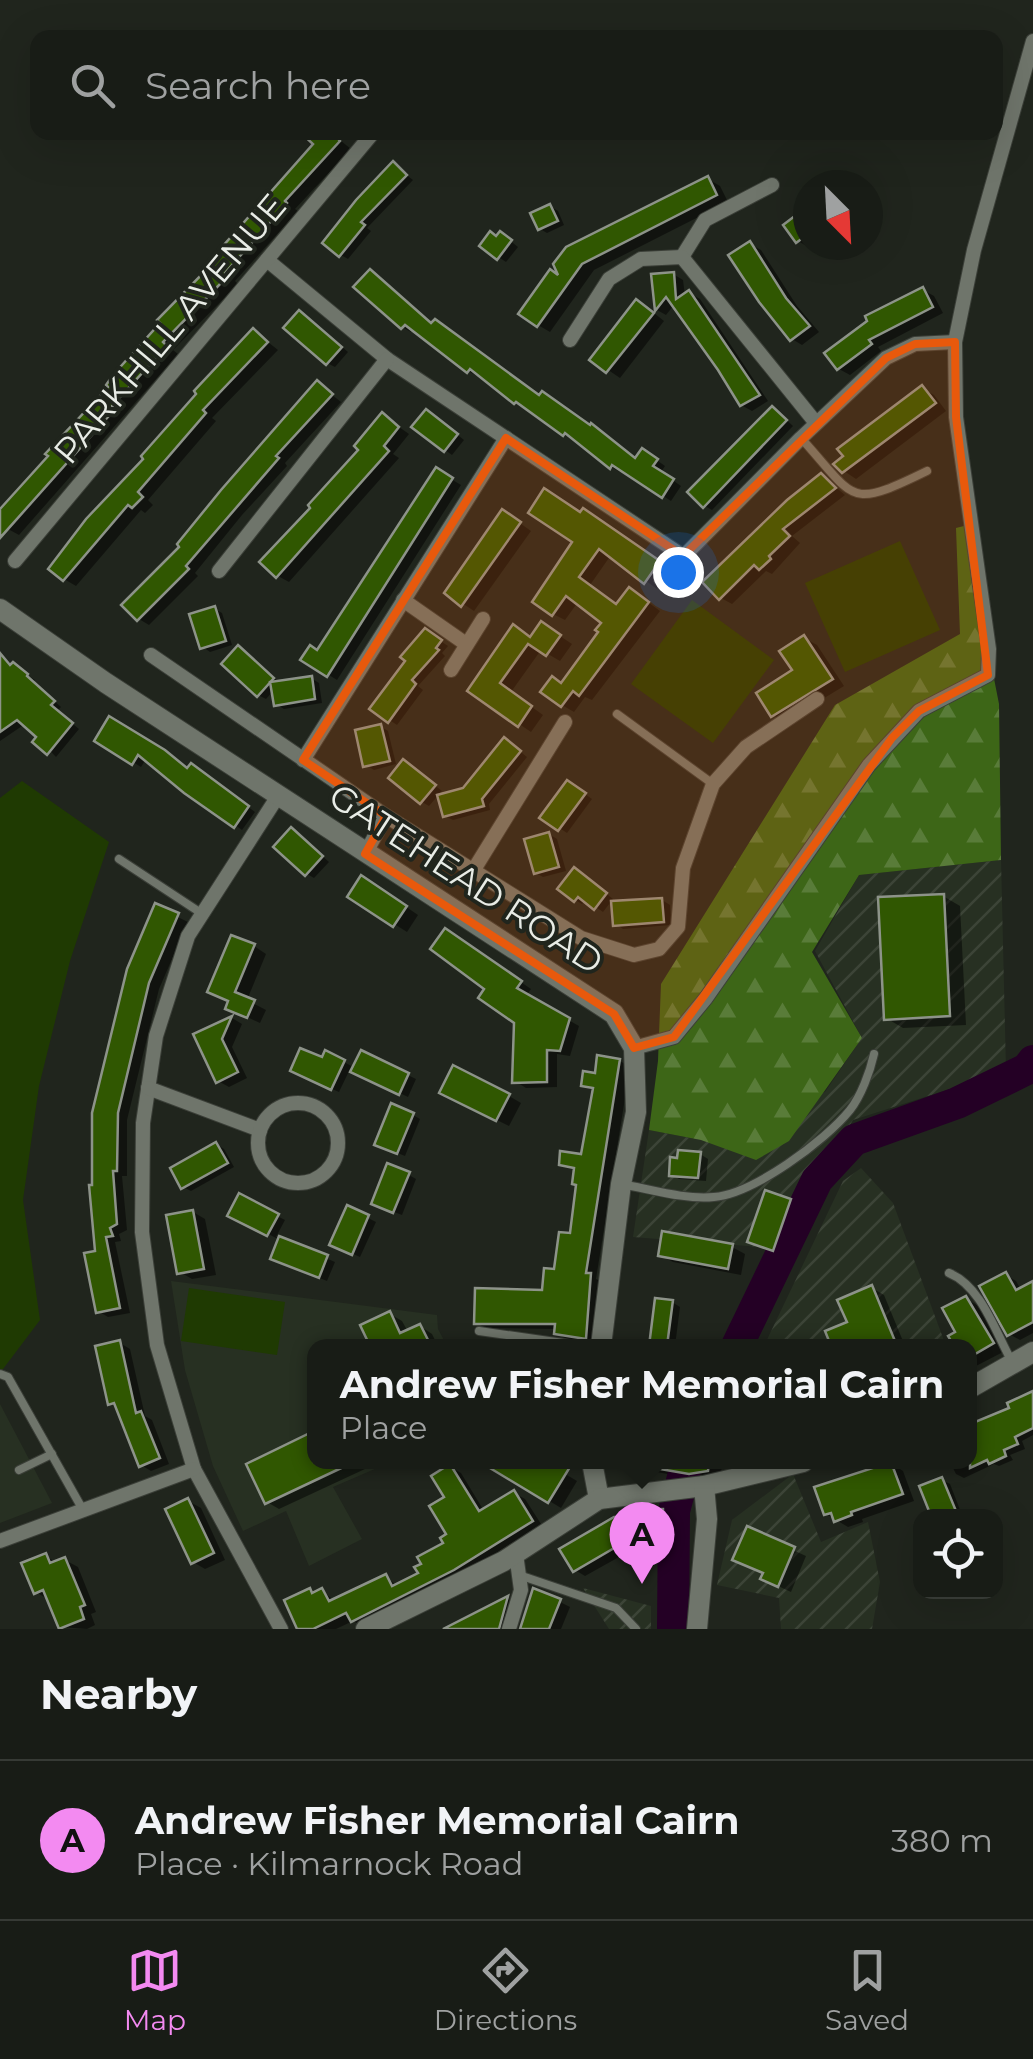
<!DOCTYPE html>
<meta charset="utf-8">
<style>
:root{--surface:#181c16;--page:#21251f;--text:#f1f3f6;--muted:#9fa1a1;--line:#363a35;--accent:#f38af1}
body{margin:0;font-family:Montserrat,sans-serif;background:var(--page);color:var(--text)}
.controls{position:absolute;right:30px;bottom:30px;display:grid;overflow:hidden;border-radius:20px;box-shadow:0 10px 40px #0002}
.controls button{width:90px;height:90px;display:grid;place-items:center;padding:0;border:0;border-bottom:2px solid var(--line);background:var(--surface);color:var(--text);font:50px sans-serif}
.compass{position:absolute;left:793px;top:170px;width:90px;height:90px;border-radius:50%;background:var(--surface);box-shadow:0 10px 40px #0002;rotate:156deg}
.you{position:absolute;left:678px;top:572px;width:35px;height:35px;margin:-25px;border:8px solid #fff;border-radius:50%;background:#1a73e8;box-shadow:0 0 0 15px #1a73e833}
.badge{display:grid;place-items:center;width:65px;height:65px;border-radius:50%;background:var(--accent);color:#111;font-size:32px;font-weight:700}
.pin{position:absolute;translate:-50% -82px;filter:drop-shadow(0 2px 5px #0008)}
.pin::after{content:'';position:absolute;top:52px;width:35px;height:30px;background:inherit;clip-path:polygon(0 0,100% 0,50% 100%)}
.popup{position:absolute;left:307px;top:1339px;width:670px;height:130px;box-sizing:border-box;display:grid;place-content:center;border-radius:20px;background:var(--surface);filter:drop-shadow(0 2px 8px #0005);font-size:32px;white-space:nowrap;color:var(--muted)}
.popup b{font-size:38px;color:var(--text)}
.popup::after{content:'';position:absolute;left:50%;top:100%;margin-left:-20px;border:20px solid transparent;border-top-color:var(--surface)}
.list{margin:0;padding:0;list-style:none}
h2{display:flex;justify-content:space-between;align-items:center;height:130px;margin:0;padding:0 40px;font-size:42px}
h2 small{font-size:32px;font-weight:400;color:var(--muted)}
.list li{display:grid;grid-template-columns:65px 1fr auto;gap:30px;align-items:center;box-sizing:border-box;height:160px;padding:0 40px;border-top:2px solid var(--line)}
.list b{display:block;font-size:38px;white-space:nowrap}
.list p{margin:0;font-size:32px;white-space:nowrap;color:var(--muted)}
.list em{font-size:32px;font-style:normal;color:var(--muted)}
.icon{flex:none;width:55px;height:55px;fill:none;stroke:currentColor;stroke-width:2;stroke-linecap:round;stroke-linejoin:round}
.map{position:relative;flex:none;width:1033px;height:1629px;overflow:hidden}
.search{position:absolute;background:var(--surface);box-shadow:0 10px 40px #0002;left:30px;right:30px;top:30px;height:110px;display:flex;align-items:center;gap:25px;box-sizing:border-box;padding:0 35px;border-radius:20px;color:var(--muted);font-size:38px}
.sheet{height:290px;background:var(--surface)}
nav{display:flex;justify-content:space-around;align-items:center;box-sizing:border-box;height:140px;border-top:2px solid var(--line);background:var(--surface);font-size:28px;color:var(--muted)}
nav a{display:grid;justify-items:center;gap:5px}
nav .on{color:var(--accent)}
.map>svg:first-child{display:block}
</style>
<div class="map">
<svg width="1033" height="1629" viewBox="0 0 1033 1629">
<defs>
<pattern id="industrial-furrows" width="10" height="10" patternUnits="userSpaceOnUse" patternTransform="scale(2.5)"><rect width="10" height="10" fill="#273022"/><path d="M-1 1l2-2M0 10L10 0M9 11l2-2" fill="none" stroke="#3c4437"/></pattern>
<pattern id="forest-firs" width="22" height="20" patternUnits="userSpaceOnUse" patternTransform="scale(2.5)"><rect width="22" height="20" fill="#3d6617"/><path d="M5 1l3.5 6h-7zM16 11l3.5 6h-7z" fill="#597c39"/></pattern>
</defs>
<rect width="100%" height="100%" fill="#20251d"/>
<g fill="#273022">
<path d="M171,1281l266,34 1,14 9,17h-133v116h77l-58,25 29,52 -53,27 -23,-55 -43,20 -30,-65 -28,-96z"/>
<path d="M0,1404l52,99 -52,20z"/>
</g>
<g fill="url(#industrial-furrows)">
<path d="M1001,860l5,211 -153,49 -80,128 -140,-11 16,-107 52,10 124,-48 37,-54 -47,-87 44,-76z"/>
<path d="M861,1168l32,35 53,143h-182l79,-165z"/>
<path d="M793,1474l28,68 47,-20 12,60 -8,47h-91l-2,-31 -62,-13 15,-65z"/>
<path d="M583,1588l68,18v23h-42z"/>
</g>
<path fill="url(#forest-firs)" d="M964,526l35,178 2,156 -142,15 -47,77 50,86 -73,103 -33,19 -55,-20 -52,-10 9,-69 3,-77 174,-279 125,-71 -4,-106z"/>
<g fill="#1f3a02">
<path d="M900,541l40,89 -95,42 -40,-89z"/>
<path d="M692,600l82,60 -61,83 -82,-59z"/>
<path d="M22,781l87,61 -39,119 -31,125 -16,114 17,120 -40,53v-575z"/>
<path d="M189,1288l96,14 -8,53 -96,-14z"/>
</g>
<g fill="#0007">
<path d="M330,132l21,17 -56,60 3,2 -63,70 3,3 -65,66 5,4 -159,181 -11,-6 -8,-8v-9z"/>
<path d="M393,165l20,15 -46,48 4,3 -23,28 -7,-4z"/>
<path d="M708,179l12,7 8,16 -134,68 -44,62 -12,-7 25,-46 -7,-14z"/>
<path d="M550,206l8,5 6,14 -17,8 -7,-4z"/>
<path d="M808,209v34l-3,2 -7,-4z"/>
<path d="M497,238l11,1 10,8 -12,15 -24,-16z"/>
<path d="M750,244l11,6 36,56 22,26 -17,13 -10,-6z"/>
<path d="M370,272l63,53 71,43 37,29 96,63 14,-4 14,10 -4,6 20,14 -10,15 -49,-32 -2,3 -9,-5 -132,-94 -2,3 -9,-5 -54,-42 -3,3 -9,-5z"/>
<path d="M673,274l10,6 2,16 4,-3 11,6 68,102 -16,10 -11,-6 -21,-37 -46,-63 -8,10 -9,-5 -3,-34z"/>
<path d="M923,290l11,6 9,17 -65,34 3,4 -31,24 -11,-6 -11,-15z"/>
<path d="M649,309l15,12 -44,57 -28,-19z"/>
<path d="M307,317l41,35 -13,15 -8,-4z"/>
<path d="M254,331l24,19 -66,68 4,3 -68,79 5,5 -8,8 -4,-3 -65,76 -12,-7 83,-121z"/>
<path d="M317,383l24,19 -56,61 2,3 -45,49 -47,58 3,3 -49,49 -10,-6 44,-73z"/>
<path d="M922,388l12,7 12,16 -90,68 -12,-8z"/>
<path d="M780,414l13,12 -81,84 -7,-4z"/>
<path d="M382,415l27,19 -16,20 6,4 -110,124 -11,-6z"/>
<path d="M434,416l30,24 -12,15 -7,-5z"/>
<path d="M436,470l25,15 -124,195 -34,-21 15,-6z"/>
<path d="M822,476l23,19 -53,41 8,7 -28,31 -6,-3 -34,33 -11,-6z"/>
<path d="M581,514l14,4 75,52 -13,19 -46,-34 -21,30 27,21 24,-9 19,14 -68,89 -7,-3 -11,15 -12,-7 1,-20 41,-63 -26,-20 -13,18 -12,-6z"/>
<path d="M514,519l17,12 -57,80 -27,-18z"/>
<path d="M215,609l7,4 10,32 -22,7 -7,-5z"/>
<path d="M554,632l18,12 -12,17 -19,-11 -30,42 32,23 -12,17 -61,-42 62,-51z"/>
<path d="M433,636l15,10 -6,7 3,3 -27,30 5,4 -26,35 -24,-16z"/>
<path d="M804,638l13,7 27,41 -59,36 -12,-7 22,-44z"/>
<path d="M0,653l13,13 22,14 -2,2 28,25 -4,4 22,18 -23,28 -31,-33 -25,17z"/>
<path d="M246,653l34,30 31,-5 8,5 3,20 -38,6 -8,-5 -2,-14 -8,9 -8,-4z"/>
<path d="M380,726l8,5 8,33 -22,6 -8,-5z"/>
<path d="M97,740l92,30 11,1 55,41 -13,18 -96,-71 -5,8z"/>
<path d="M512,745l15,12 -38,47 1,6 -37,10 -8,-4 20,-26z"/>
<path d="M411,767l31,24 -13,15 -7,-4z"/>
<path d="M575,787l17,12 -25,34 -24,-16z"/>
<path d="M549,834l8,5 9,32 -23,6 -7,-4z"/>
<path d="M299,835l30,27 -15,16 -7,-4z"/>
<path d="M583,875l30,24 -10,13 -17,-12 -4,4 -7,-4z"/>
<path d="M374,885l44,30 -11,17 -57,-36z"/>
<path d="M943,896l17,10 6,119 -63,3 -17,-10z"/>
<path d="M662,900l8,5 1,20 -48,4 -7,-5z"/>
<path d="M157,907l31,15 -29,67 -32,131v56h-5l5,54 -8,4 2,7 -6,1 15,71 -22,4 -10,-6 -4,-124z"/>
<path d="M456,938l75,51 -5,7 53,30 -9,30 -13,-2v33l-31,1 -11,-7 2,-60z"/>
<path d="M254,946l12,8 -19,46 19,10 -6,13 -32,-15z"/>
<path d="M232,1018l10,6 -10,23 15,31 -18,9 -11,-6 -22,-46z"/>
<path d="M362,1053l54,26 -8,18 -58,-28 -11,23 -39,-17 23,-14 21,1 11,6z"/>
<path d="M620,1061l10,6 -34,212 5,2 -6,62 -28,-4 -11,-6 1,-4 -71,-1 -10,-5 68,-31 12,-20 16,-36 7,-50 -3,-16 -15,-6 22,-7 12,-66 -11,-6z"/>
<path d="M509,1096l12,7 -12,23 -55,-27z"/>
<path d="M413,1115l7,4 -15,37 -20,-8z"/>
<path d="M216,1144l8,5 10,18 -43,24 -8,-4z"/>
<path d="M700,1154l8,5 -2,22 -27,-2 -8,-5z"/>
<path d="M409,1175l7,4 -14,36 -21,-8z"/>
<path d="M240,1197l45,23 -9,17 59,25 -8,19 -47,-19v-22l-49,-25z"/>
<path d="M790,1201l12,8 -17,47 -35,-15z"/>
<path d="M348,1208l28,14 -16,35 -20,-9z"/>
<path d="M193,1212l12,7 11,56 -24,4 -12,-7z"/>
<path d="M732,1247l13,7 -4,21 -68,-13 -13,-7z"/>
<path d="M1006,1275l10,6 5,9 12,-6v49l-13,7 -11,-6z"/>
<path d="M872,1288l12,7 21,51h-75l20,-23z"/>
<path d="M966,1299l13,7 26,45 -29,15 -6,-4v-16h-13l-5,-9 6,-4z"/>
<path d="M672,1302l8,5 -5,39h-20l-4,-2z"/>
<path d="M390,1314l12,7 6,11 12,-6 12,8 6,12h-65l-9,-20z"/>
<path d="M120,1343l10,6 15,67 7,4 17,44 -18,7 -10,-6 -23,-58 -8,-4z"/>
<path d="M1033,1396v39l-11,6 3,8 -15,6 3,5 -14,6 -5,-2 -30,14 -8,-4 -6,-12h20v-32z"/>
<path d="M314,1434v28h66l-101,47 -12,-7 -18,-37z"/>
<path d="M485,1462h60l32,19 -16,27z"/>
<path d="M619,1462h104l-3,15 -17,3 -76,-13z"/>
<path d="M891,1463l12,8 11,30 -52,18 1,3 -15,5 -22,-13z"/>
<path d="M450,1467l11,6 23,38 30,-18 11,6 18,28 -82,50 -97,50 -11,-6 -17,8h-36l10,-38 6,3 6,-3 13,10 50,-24 13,9 23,-12 26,-30 2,-9z"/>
<path d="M942,1480l8,4 12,31 -29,1 -11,-28z"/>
<path d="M188,1501l13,7 24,52 -20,9 -12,-7z"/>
<path d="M662,1511l11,6 1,23h-14v12h-32l-43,24 -10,-6z"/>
<path d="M748,1530l58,26 -15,36 -15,-7 -10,-12z"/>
<path d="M46,1556l11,7 8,-3 13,7 18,45 -5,2 4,11 -8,4 -27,-2 -11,-27 -13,-8z"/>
<path d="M508,1599l9,5 -7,25h-62z"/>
<path d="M560,1602l10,5 -9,22h-38z"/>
</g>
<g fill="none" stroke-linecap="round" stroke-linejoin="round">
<g stroke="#240025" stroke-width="32">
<path d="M737,1346l80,-166 37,-40 103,-37 70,-34 6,-8"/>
<path d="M673,1629l1,-118 13,-49"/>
</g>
</g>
<g fill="#305701" stroke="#8d9389" stroke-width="2.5">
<path d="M300,132h32l8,9 -55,60 2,2 -62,70 3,3 -65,66 4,4 -55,60 3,3 -115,129v-29l48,-53 -3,-2 63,-67 -2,-2 7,-10 47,-52 -3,-3 61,-62 -3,-3 98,-111z"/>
<path d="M393,161l14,14 -46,47 4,3 -26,32 -17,-14 34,-43z"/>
<path d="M708,176l9,19 -135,69 -45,63 -19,-13 32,-45 8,6 -5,-11 13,-17z"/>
<path d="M550,204l8,17 -20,9 -8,-17z"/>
<path d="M808,206v28l-12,9 -13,-18z"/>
<path d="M490,231l6,5 4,-5 12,9 -15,20 -18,-14z"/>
<path d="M750,241l36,57 24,28 -20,15 -31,-39 -31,-47z"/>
<path d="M370,269l61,54 4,-4 104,76 3,-4 48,34 1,-2 44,35 7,-10 16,11 -5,7 21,13 -12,19 -50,-33 -2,4 -45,-36 -2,3 -47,-34 -2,2 -44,-35 -3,4 -62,-48 -4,4 -48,-42z"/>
<path d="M674,272l2,27 13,-9 71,105 -20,11 -22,-36 -52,-73 -11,14 -4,-37z"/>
<path d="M923,287l10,20 -64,33 3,4 -35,26 -13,-17 43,-32 -2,-5z"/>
<path d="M636,299l18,14 -48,60 -17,-13z"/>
<path d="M299,310l43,37 -16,18 -43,-37z"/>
<path d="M253,328l15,14 -65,68 3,3 -68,79 5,5 -11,11 -4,-3 -65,76 -15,-12 38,-50 57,-60 -2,-3 55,-62 -2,-3z"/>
<path d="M317,380l16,14 -57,62 3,2 -93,108 3,3 -52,52 -16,-16 58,-58 -2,-3 44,-54z"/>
<path d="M922,385l14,18 -94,70 -9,-9 10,-8 -6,-7z"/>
<path d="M772,406l15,14 -84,88 -16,-16z"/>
<path d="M426,409l32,25 -14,18 -33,-25z"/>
<path d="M382,412l17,15 -15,19 5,5 -113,127 -17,-16 51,-54 -2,-3 50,-55 -4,-4z"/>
<path d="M436,467l17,11 -126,199 -27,-17 10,-15 7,5z"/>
<path d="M821,473l15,15 -53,41 7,7 -21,20 2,3 -12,11 -5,-5 -35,35 -17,-18 85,-82z"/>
<path d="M544,488l36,24 3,-4 77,53 -16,23 -45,-35 -20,28 37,27 13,-17 20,15 -70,94 -6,-5 -12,16 -21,-15 12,-16 9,7 37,-51 -3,-2 6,-7 -35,-27 -14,20 -20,-14 40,-60 -44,-29z"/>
<path d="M502,509l19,13 -60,85 -17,-14z"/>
<path d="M215,606l11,35 -26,8 -11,-35z"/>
<path d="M541,621l20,14 -15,21 -18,-12 -28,39 32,23 -14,21 -51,-36 46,-67 17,13z"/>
<path d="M425,628l17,12 -6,8 3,2 -27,30 4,4 -28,39 -19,-14 36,-48 -5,-4z"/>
<path d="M804,635l29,44 -62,38 -15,-24 36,-23 -13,-19z"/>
<path d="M238,645l36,33 -17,19 -36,-33z"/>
<path d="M0,653l10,12 3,-3 15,12 -1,2 28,25 -4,4 22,18 -26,32 -15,-13 4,-5 -19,-17 -17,12z"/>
<path d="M312,676l3,23 -41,7 -4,-24z"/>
<path d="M109,716l56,34 22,18 4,-5 58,43 -15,22 -50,-35 -46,-38 -6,10 -38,-24z"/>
<path d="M381,724l9,37 -27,6 -8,-37z"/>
<path d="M504,737l17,14 -39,48 2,7 -41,11 -6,-22 26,-7z"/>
<path d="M403,759l33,26 -16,19 -32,-26z"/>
<path d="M567,780l19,13 -28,38 -19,-13z"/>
<path d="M291,827l32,29 -18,20 -32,-29z"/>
<path d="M549,832l10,35 -25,7 -10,-35z"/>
<path d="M574,867l33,26 -13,17 -16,-13 -4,5 -17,-13z"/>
<path d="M361,875l46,31 -14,21 -46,-30z"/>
<path d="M944,894l6,122 -66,4 -6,-123z"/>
<path d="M662,898l2,24 -51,4 -2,-25z"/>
<path d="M155,903l24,10 -30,70 -31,130 -1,58h-4l4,53 -7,4 3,8 -7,1 14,71 -24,5 -12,-60 11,-2 -6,-66h3v-72l35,-144z"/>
<path d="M445,928l77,53 -5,7 53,30 -10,33 -13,-1v32l-35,1 2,-60 -36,-25 6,-9 -54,-40z"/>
<path d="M231,935l24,9 -20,48 20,8 -8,18 -22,-9 3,-8 -21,-9z"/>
<path d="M232,1016l-10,23 16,33 -22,11 -23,-49z"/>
<path d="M300,1048l22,9 3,-7 20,10 -14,30 -41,-19z"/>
<path d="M361,1050l48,23 -10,22 -49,-23z"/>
<path d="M597,1055l23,4 -34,214h5l-5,66 -32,-5 1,-10h-81l1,-36 67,2 2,-22 10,1 5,-37 11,1 6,-48 -4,-1 2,-16 -15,-3 1,-14 21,3 12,-66 -12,-2 2,-15 12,2z"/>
<path d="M453,1065l57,29 -14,27 -57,-28z"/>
<path d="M391,1103l23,10 -17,41 -23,-9z"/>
<path d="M216,1142l12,21 -47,26 -11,-21z"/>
<path d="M678,1150l23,2 -3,26 -29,-2 1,-19 7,1z"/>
<path d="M387,1163l23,9 -17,41 -22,-9z"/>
<path d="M765,1190l26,9 -18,52 -26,-9z"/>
<path d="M239,1193l40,21 -12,22 -40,-20z"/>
<path d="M347,1205l22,10 -17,40 -23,-10z"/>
<path d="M193,1210l11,59 -27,5 -11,-59z"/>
<path d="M662,1231l71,13 -5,25 -70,-13z"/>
<path d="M279,1236l49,19 -9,23 -49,-19z"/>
<path d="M1006,1272l10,18 17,-9v41l-26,14 -28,-50z"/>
<path d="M872,1285l25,61h-66l-6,-15 22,-9 -10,-22z"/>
<path d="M966,1296l28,47 -24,14v-11h-16l-6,-10 7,-4 -13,-24z"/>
<path d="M655,1298l18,2 -6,46h-18z"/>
<path d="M390,1311l10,22 20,-9 11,22h-61l-10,-21z"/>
<path d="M120,1340l16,73 5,-2 19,47 -21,9 -25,-64 -6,2 -13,-59z"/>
<path d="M1033,1391v37l-18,9 3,7 -14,6 2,6 -17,8 -2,-4 -17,8v-44l39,-16 -2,-5z"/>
<path d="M314,1431v31h40l-89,42 -19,-40z"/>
<path d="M480,1462h93l-25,41z"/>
<path d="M661,1462h48l-1,9 -19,3 -29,-5z"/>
<path d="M891,1462l12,32 -52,18 1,3 -18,7 -3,-9 -7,2 -10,-28z"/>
<path d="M450,1464l29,47 35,-21 19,31 -79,49 -103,52 -5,-9 -33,16h-16l-13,-29 26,-12 2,5 10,-5 7,13 57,-27 6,12 26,-13 -4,-6 7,-3 -4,-7 26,-14 -3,-5 6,-4 -17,-28 15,-9 -13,-21z"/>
<path d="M942,1477l14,34 -25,5 -12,-30z"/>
<path d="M188,1498l26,55 -23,11 -26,-55z"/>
<path d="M663,1509l1,26h-14v12h-34l-43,25 -14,-23 55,-32h14l-1,-7z"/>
<path d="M747,1526l48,21 -17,40 -18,-8 3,-6 -31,-13z"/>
<path d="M46,1553l4,10 15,-6 20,48 -5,2 4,12 -25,10 -16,-39 -9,4 -13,-31z"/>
<path d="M533,1588l28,11 -12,30h-29z"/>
<path d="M508,1596l-9,33h-56z"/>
</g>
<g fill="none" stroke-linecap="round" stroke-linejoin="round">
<g stroke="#3b3f38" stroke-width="10">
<g id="lane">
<path d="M801,438c56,62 46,72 126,33"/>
<path d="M617,714l96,70"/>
<path d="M119,859l82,54"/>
<path d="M621,1184c29,5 64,16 93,13 39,-3 111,-56 136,-87 11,-14 20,-38 24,-56"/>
<path d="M949,1273c32,13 46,58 62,87"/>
<path d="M479,1331l105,15"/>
<path d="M0,1374l8,3 75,133"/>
<path d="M19,1470l33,-16"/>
<path d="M519,1575l97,33 20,21"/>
</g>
</g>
<g stroke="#3b3f38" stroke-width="16">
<g id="street">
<path d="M682,257l23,-37 67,-35"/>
<path d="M267,260l120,99 296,197"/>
<path d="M570,340l39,-61 32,-20 41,-2 134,166"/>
<path d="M15,561l357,-427"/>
<path d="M219,571l168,-212"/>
<path d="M661,579l140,-141 85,-80 29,-14 40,-2"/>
<path d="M403,600l63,44"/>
<path d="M151,655l235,161 195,122 53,17 25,-6 19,-22 5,-59 30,-84 33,-37 71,-48"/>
<path d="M451,670l32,-51"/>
<path d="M303,760l203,-322"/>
<path d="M278,796l-90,140 -32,100 -13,87 -1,109 15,113 37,124 87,160"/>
<path d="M365,854l21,-38"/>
<path d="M473,871l92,-149"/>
<path d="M634,1048l40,-11 32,-39 163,-233 50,-54 69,-36 1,-26 -33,-232 -1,-75 19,-92 59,-209"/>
<path d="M148,1088l112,42"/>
<circle cx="298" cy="1143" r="40"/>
<path d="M0,1541l194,-72"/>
<path d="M509,1629l12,-39 -5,-36"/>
</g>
</g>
<g stroke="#3b3f38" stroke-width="22">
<g id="secondary">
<path d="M0,609l106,74 508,331 20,34 2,64 -15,72 -20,162"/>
<path d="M970,1388l63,-36"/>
<path d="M592,1462l7,37"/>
<path d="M366,1629l138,-68 95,-62 105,-13 99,-24"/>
<path d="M697,1629l10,-110 -3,-33"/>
</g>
</g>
<use href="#lane" stroke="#6f756b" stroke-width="8"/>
<use href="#street" stroke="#6f756b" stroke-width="14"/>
<use href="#secondary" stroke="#6f756b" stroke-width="20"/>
</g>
<path fill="#e8590c" fill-opacity="0.2" stroke="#e8590c" stroke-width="8" stroke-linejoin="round" d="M955,342l1,75 32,258 -69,36 -27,27 -218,299 -40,11 -20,-34 -249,-160 21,-38 -83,-56 203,-322 177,118 203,-198 29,-14z"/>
<g text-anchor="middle" stroke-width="8" stroke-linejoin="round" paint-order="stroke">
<g font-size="35" fill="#e8ece6" stroke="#20251d">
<text transform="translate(170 329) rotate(-50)" y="12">PARKHILL AVENUE</text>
<text transform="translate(466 879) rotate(33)" y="12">GATEHEAD ROAD</text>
</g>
</g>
</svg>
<div class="controls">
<button><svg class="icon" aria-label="locate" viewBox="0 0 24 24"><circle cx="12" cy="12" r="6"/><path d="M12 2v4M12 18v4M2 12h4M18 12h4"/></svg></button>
</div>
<svg class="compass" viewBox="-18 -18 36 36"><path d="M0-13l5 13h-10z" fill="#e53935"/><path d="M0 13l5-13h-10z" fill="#9fa1a1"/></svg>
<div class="you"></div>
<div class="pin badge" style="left:642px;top:1584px">A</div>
<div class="popup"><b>Andrew Fisher Memorial Cairn</b>Place</div>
<div class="search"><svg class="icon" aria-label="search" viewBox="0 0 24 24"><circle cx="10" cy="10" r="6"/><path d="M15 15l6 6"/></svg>Search here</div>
</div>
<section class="sheet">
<h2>Nearby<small></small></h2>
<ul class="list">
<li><span class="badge">A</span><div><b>Andrew Fisher Memorial Cairn</b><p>Place · Kilmarnock Road</p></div><em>380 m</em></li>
</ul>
</section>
<nav>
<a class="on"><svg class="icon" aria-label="map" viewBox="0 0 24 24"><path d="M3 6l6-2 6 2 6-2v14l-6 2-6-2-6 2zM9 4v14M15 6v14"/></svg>Map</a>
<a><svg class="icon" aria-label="directions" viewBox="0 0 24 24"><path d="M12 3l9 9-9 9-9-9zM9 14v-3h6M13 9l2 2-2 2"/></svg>Directions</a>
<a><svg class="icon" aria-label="saved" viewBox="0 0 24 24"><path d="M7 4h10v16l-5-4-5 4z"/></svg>Saved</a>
</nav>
